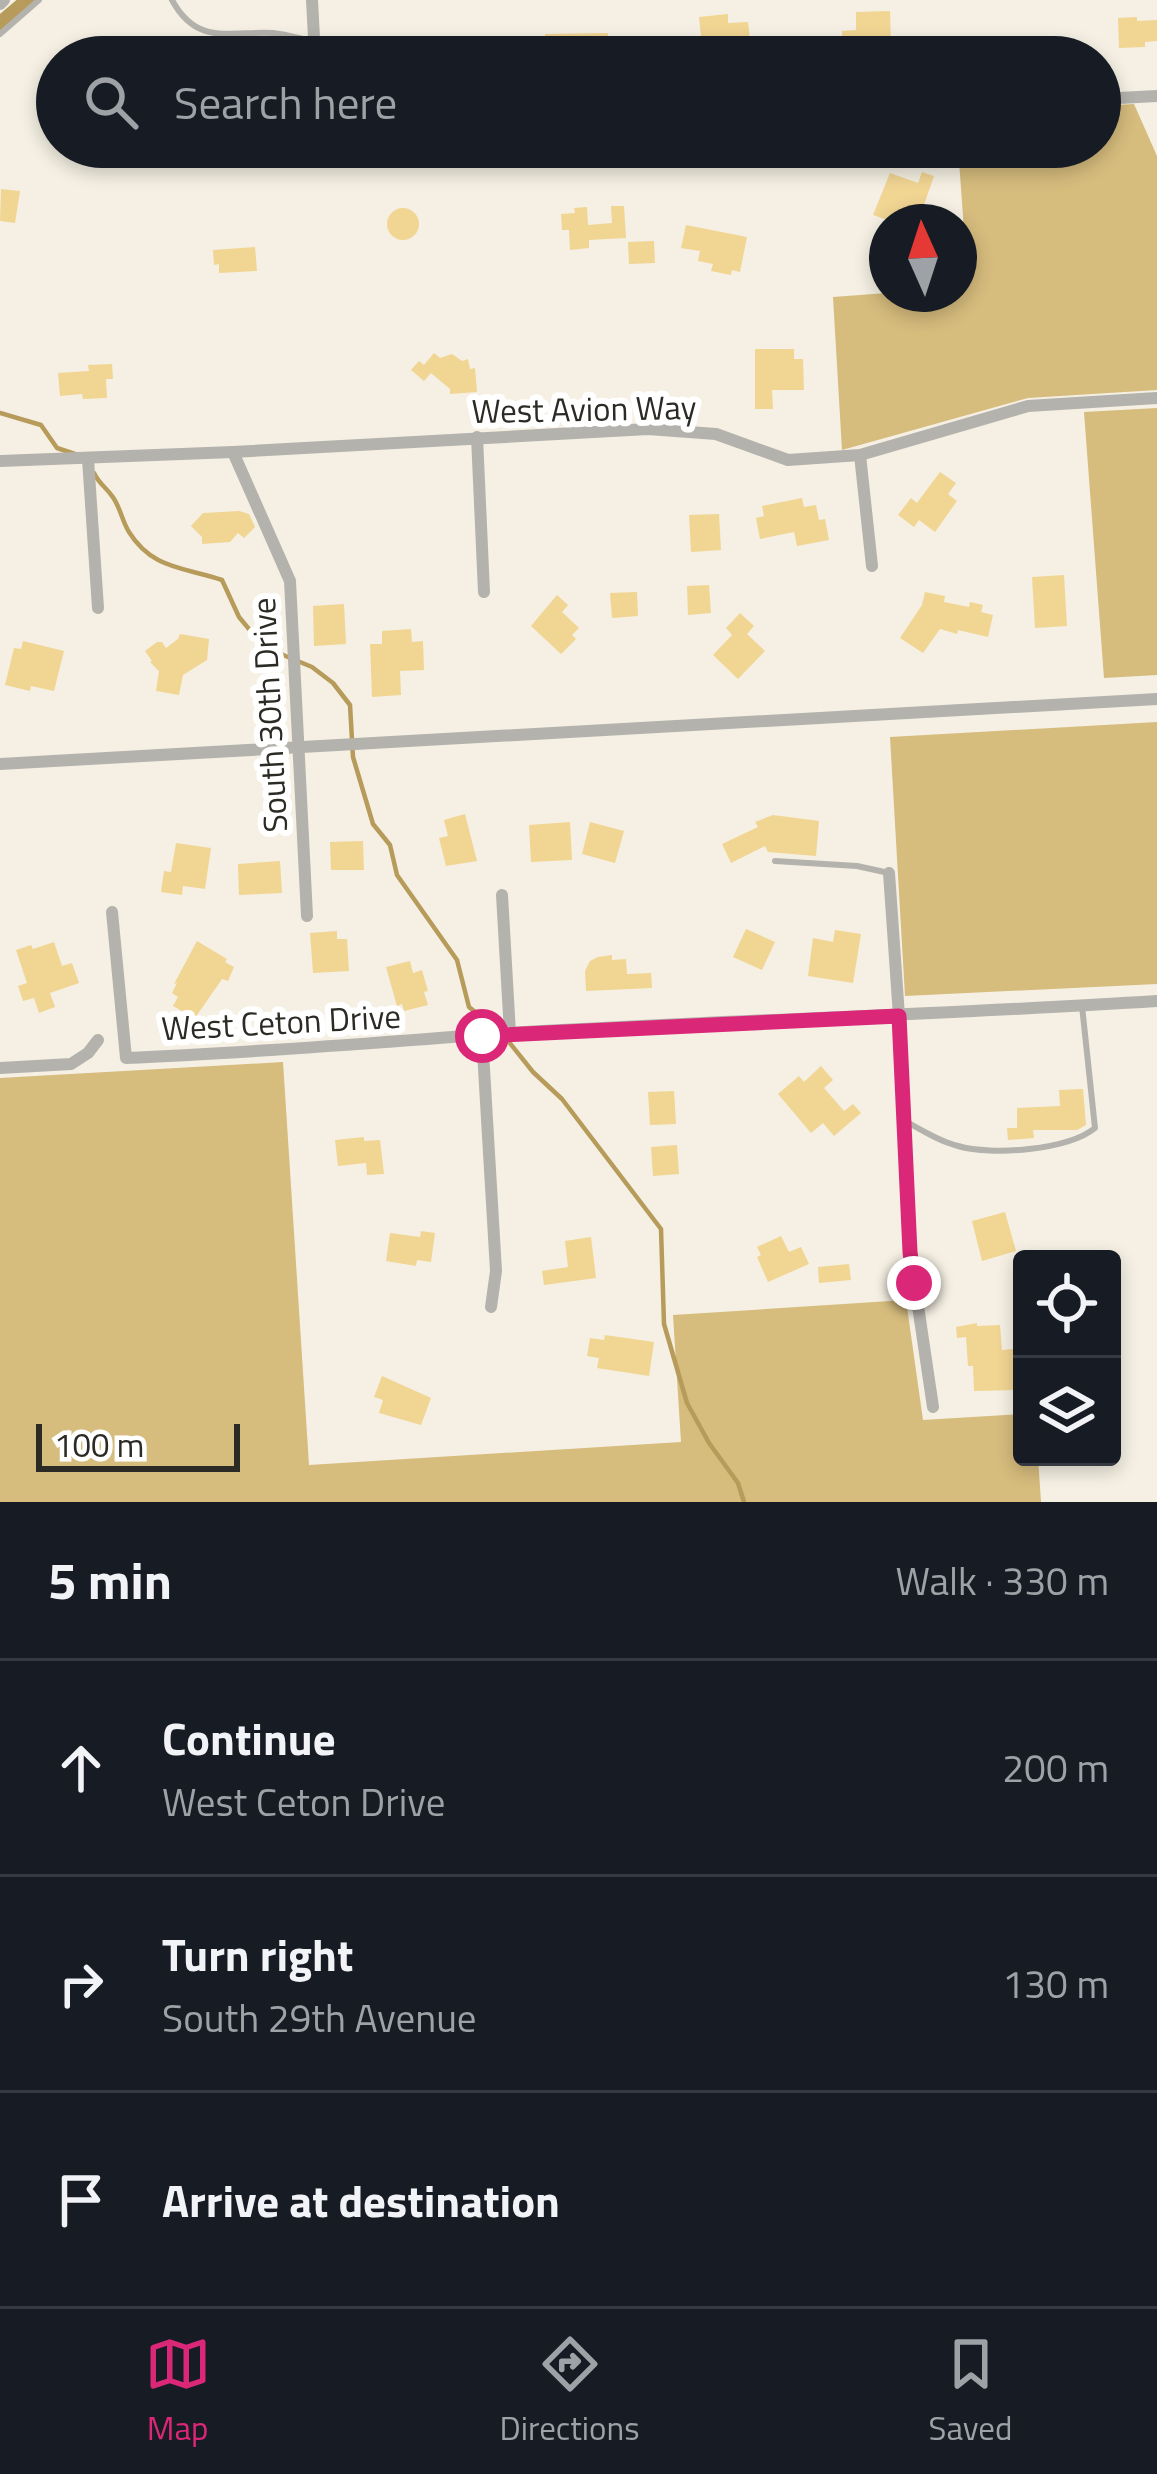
<!DOCTYPE html>
<meta charset="utf-8">
<style>
:root{--surface:#171b24;--page:#20242c;--text:#f1f3f6;--muted:#9ea1a6;--line:#363941;--accent:#db2777}
body{margin:0;font-family:"Titillium Web",sans-serif;background:var(--page);color:var(--text)}
.controls{position:absolute;right:36px;bottom:36px;display:grid;overflow:hidden;border-radius:12px;box-shadow:0 6px 18px #0003}
.controls button{width:108px;height:108px;display:grid;place-items:center;padding:0;border:0;border-bottom:3px solid var(--line);background:var(--surface);color:var(--text);font:60px sans-serif}
.compass{position:absolute;left:869px;top:204px;width:108px;height:108px;border-radius:50%;background:var(--surface);box-shadow:0 6px 18px #0003;rotate:357deg}
.scale{position:absolute;left:36px;bottom:30px;width:204px;box-sizing:border-box;padding-left:12px;border:6px solid #2c2a25;border-top:0;font-size:33px;line-height:42px;white-space:nowrap;color:#2c2a25;-webkit-text-stroke:9px #fff;paint-order:stroke}
.stop{position:absolute;width:36px;height:36px;margin:-27px;border:9px solid #db2777;border-radius:50%;background:#fff}
.stop.end{background:#db2777;border-color:#fff;box-shadow:0 3px 12px #0008}
.list{margin:0;padding:0;list-style:none}
h2{display:flex;justify-content:space-between;align-items:center;height:156px;margin:0;padding:0 48px;font-size:51px}
h2 small{font-size:39px;font-weight:400;color:var(--muted)}
.list li{display:grid;grid-template-columns:78px 1fr auto;gap:36px;align-items:center;box-sizing:border-box;height:216px;padding:0 48px;border-top:3px solid var(--line)}
.list b{display:block;font-size:45px;white-space:nowrap}
.list p{margin:0;font-size:39px;white-space:nowrap;color:var(--muted)}
.list em{font-size:39px;font-style:normal;color:var(--muted)}
.icon{flex:none;width:66px;height:66px;fill:none;stroke:currentColor;stroke-width:2;stroke-linecap:round;stroke-linejoin:round}
.map{position:relative;flex:none;width:1157px;height:1502px;overflow:hidden}
.search{position:absolute;background:var(--surface);box-shadow:0 6px 18px #0003;left:36px;right:36px;top:36px;height:132px;display:flex;align-items:center;gap:30px;box-sizing:border-box;padding:0 42px;border-radius:66px;color:var(--muted);font-size:45px}
.sheet{height:804px;background:var(--surface)}
nav{display:flex;justify-content:space-around;align-items:center;box-sizing:border-box;height:168px;border-top:3px solid var(--line);background:var(--surface);font-size:33px;color:var(--muted)}
nav a{display:grid;justify-items:center;gap:6px}
nav .on{color:var(--accent)}
.map>svg:first-child{display:block}
</style>
<div class="map">
<svg width="1157" height="1502" viewBox="0 0 1157 1502">
<rect width="100%" height="100%" fill="#f5f0e3"/>
<g fill="#d6bc7d">
<path d="M1134,104l23,52v234l-129,8 -186,52 -9,-153 54,-4 72,1v-7l9,-2 -10,-138h142v-41z"/>
<path d="M1157,408v267l-53,3 -20,-266z"/>
<path d="M1157,722v262l-252,12 -15,-259z"/>
<path d="M283,1062l26,403 372,-23 -8,-127 233,-15 17,120 99,-6v43h16l3,45h-1041v-424z"/>
</g>
<g fill="none" stroke-linecap="round" stroke-linejoin="round">
<g stroke="#b69b5b" stroke-width="4.5">
<path d="M0,413l41,12 16,23 18,6"/>
<path d="M94,473c5,11 12,14 18,23 8,10 10,25 17,36 23,37 54,35 93,48l17,37 25,30 48,20 21,16 17,22 3,52 20,67 17,21 7,30 60,85 12,47 27,22"/>
<path d="M505,1037l28,35 29,27 99,130 3,95 23,79 22,40 29,40 6,19"/>
</g>
<path stroke="#b69b5b" stroke-width="15" d="M0,24l28,-24"/>
</g>
<g fill="#f1d593">
<path d="M890,11l1,32 -49,5v-17l14,-1v-18z"/>
<path d="M728,14v9l20,-1 3,26 -19,1v4l-29,3 -4,-39z"/>
<path d="M1137,17v4l20,-1v21l-12,1v5l-26,1 -1,-30z"/>
<path d="M608,33l1,23 -75,1v-17h11v-6z"/>
<path d="M922,172l12,4 -16,46h-25l-20,-7 17,-42 28,10z"/>
<path d="M1,189l19,2 -5,32 -15,-2z"/>
<path d="M611,206h13l2,32 -37,2v8l-19,2 -1,-20h-7l-1,-16 14,-1 -1,-5 13,-1 1,18 24,-2z"/>
<circle cx="403" cy="224" r="16"/>
<path d="M686,225l61,12 -7,35 -8,-2 -1,5 -20,-4 2,-7 -15,-3 2,-10 -19,-3z"/>
<path d="M654,241l1,22 -26,1 -1,-22z"/>
<path d="M255,247l2,24 -38,2v-9l-5,1 -1,-15z"/>
<path d="M755,349h39v10h9l1,31h-32l1,19h-18z"/>
<path d="M434,353l6,5 12,-4 10,7 6,-2 2,10 5,-1 2,24 -27,2v-5l-19,-16 -7,8 -13,-11 8,-9 5,4z"/>
<path d="M112,364l1,15h-7l1,19 -24,1 -1,-5 -22,2 -2,-23 31,-2 -1,-6z"/>
<path d="M940,472l16,11 -8,11 9,7 -22,31 -16,-12 -5,7 -16,-12 13,-17 6,5z"/>
<path d="M802,498l2,9 12,-2 3,15 6,-1 4,21 -32,6 -3,-14 -34,7 -4,-21 8,-2 -2,-10z"/>
<path d="M239,511l10,3 6,13 -11,11 -6,-5 -8,9 -28,2v-7l-11,-11 12,-13z"/>
<path d="M719,514l2,36 -30,2 -2,-37z"/>
<path d="M1064,575l3,51 -32,2 -3,-51z"/>
<path d="M709,585l2,28 -23,2 -1,-29z"/>
<path d="M637,592l1,24 -26,2 -2,-25z"/>
<path d="M925,592l20,4 -1,6 25,5 1,-5 13,3 -2,7 12,3 -5,22 -30,-7 -1,4 -17,-5 -17,24 -23,-15 22,-33z"/>
<path d="M557,595l11,10 -6,7 17,16 -7,7 4,4 -15,15 -30,-28z"/>
<path d="M344,604l2,40 -32,2 -1,-40z"/>
<path d="M740,613l14,13 -7,8 18,17 -27,28 -25,-24 19,-20 -6,-7z"/>
<path d="M411,629l1,13 11,-1 1,29 -24,1 1,24 -29,2 -2,-53h12v-13z"/>
<path d="M180,634l29,5 -2,21 -24,15 -4,20 -23,-4 3,-20 -9,-9 2,-1 -7,-10 12,-9h5l4,6 12,-9z"/>
<path d="M23,641l41,10 -10,40 -23,-5 -1,5 -25,-6 9,-37 7,1z"/>
<path d="M465,814l12,47 -31,5 -7,-28 9,-2 -4,-16z"/>
<path d="M773,815l46,6 -3,35 -48,-4 -3,-6 -34,17 -9,-19 36,-17 -3,-5z"/>
<path d="M570,822l2,38 -41,2 -2,-37z"/>
<path d="M590,822l34,9 -9,32 -33,-9z"/>
<path d="M363,841l1,29h-33l-1,-28z"/>
<path d="M176,843l35,5 -6,41 -22,-3 -1,9 -21,-3 3,-21 7,1z"/>
<path d="M280,861l2,32 -43,2 -1,-31z"/>
<path d="M746,929l29,13 -13,28 -29,-13z"/>
<path d="M835,930l26,4 -8,49 -45,-7 5,-38 20,4z"/>
<path d="M337,931v8h10l2,32 -36,2 -3,-40z"/>
<path d="M197,941l30,18 -2,3 9,5 -6,14 -6,-2 -27,39 -22,-12 5,-9 -6,-4 5,-10 -3,1z"/>
<path d="M54,942l8,24 10,-3 7,20 -29,10 5,14 -16,6 -5,-15 -11,3 -5,-15 9,-3 -11,-33 15,-5 2,4z"/>
<path d="M612,955v5l14,-1 1,15 24,-1 1,15 -66,3 -1,-20 5,-10 8,-4z"/>
<path d="M410,961l3,12 9,-3 6,21 -4,1 4,13 -24,6 -2,-7 -5,2 -11,-39z"/>
<path d="M821,1066l12,14 -9,8 20,23 9,-7 8,9 -27,23 -11,-13 -12,10 -33,-39 21,-18 5,6z"/>
<path d="M1083,1089l3,36 -9,5h-44l1,8 -26,2 -1,-12h10v-20l43,-2 -1,-16z"/>
<path d="M674,1091l2,33 -26,1 -2,-33z"/>
<path d="M364,1137v4l16,-1 4,34 -17,1 -1,-12 -28,3 -3,-26z"/>
<path d="M677,1145l2,29 -26,2 -2,-29z"/>
<path d="M1005,1212l11,39 -34,10 -10,-40z"/>
<path d="M421,1231l14,2 -4,29 -14,-2 -1,6 -30,-5 4,-28 30,4z"/>
<path d="M781,1236l8,16 12,-5 8,17 -41,18 -11,-25 4,-2 -4,-8z"/>
<path d="M591,1237l5,41 -52,7 -2,-14 26,-4 -3,-26z"/>
<path d="M849,1264l2,16 -32,3 -1,-16z"/>
<path d="M977,1323v3l23,-1 2,25 20,-2v42l-48,1 -1,-25h-5l-2,-29 -9,1 -1,-11z"/>
<path d="M605,1335l49,7 -5,34 -52,-8 2,-10 -12,-2 3,-18 14,2z"/>
<path d="M382,1376l49,22 -10,27 -42,-12 4,-13 -9,-3z"/>
</g>
<g fill="none" stroke-linecap="round" stroke-linejoin="round">
<g stroke="#b4b2ad" stroke-width="6">
<path d="M172,0c25,46 57,31 101,33 12,1 25,5 38,8"/>
<path d="M0,34l39,-34"/>
<path d="M775,861l82,5 32,7"/>
<path d="M907,1122c16,9 34,20 51,24 34,10 110,4 137,-18l-13,-122"/>
</g>
<g stroke="#b4b2ad" stroke-width="12">
<path d="M312,0l3,57"/>
<path d="M0,4l4,-4"/>
<path d="M1100,99l57,-3"/>
<path d="M477,437l7,155"/>
<path d="M233,452l57,129 17,335"/>
<path d="M860,455l12,111"/>
<path d="M88,459l10,149"/>
<path d="M0,461l233,-9 415,-23 68,5 72,26 72,-5 168,-49 129,-8"/>
<path d="M0,764l1157,-65"/>
<path d="M889,873l10,143 11,236 23,155"/>
<path d="M502,895l8,138"/>
<path d="M112,912l14,146c128,-5 255,-16 383,-25 216,-13 432,-18 648,-32"/>
<path d="M482,1035l14,236 -5,36"/>
<path d="M0,1068l71,-4 17,-11 10,-13"/>
</g>
</g>
<g fill="none" stroke-linecap="round" stroke-linejoin="round">
<path stroke="#db2777" stroke-width="15" d="M482,1036l417,-20 11,236 4,31"/>
</g>
<g text-anchor="middle" stroke-width="12" stroke-linejoin="round" paint-order="stroke">
<g font-size="33" fill="#2c2a25" stroke="#fff">
<text transform="translate(584 409) rotate(-1)" y="12">West Avion Way</text>
<text transform="translate(269 715) rotate(-93)" y="12">South 30th Drive</text>
<text transform="translate(281 1022) rotate(-3)" y="12">West Ceton Drive</text>
</g>
</g>
</svg>
<div class="controls">
<button><svg class="icon" aria-label="locate" viewBox="0 0 24 24"><circle cx="12" cy="12" r="6"/><path d="M12 2v4M12 18v4M2 12h4M18 12h4"/></svg></button>
<button><svg class="icon" aria-label="layers" viewBox="0 0 24 24"><path d="M12 4l9 5-9 5-9-5zM3 14l9 5 9-5"/></svg></button>
</div>
<svg class="compass" viewBox="-18 -18 36 36"><path d="M0-13l5 13h-10z" fill="#e53935"/><path d="M0 13l5-13h-10z" fill="#9ea1a6"/></svg>
<div class="scale">100 m</div>
<div class="stop" style="left:482px;top:1036px"></div>
<div class="stop end" style="left:914px;top:1283px"></div>
<div class="search"><svg class="icon" aria-label="search" viewBox="0 0 24 24"><circle cx="10" cy="10" r="6"/><path d="M15 15l6 6"/></svg>Search here</div>
</div>
<section class="sheet">
<h2>5 min<small>Walk · 330 m</small></h2>
<ul class="list">
<li><svg class="icon" aria-label="ahead" viewBox="0 0 24 24"><path d="M12 20V5M6 11l6-6 6 6"/></svg><div><b>Continue</b><p>West Ceton Drive</p></div><em>200 m</em></li>
<li><svg class="icon" aria-label="right" viewBox="0 0 24 24"><path d="M7 20v-9h11M14 6l5 5-5 5"/></svg><div><b>Turn right</b><p>South 29th Avenue</p></div><em>130 m</em></li>
<li><svg class="icon" aria-label="arrive" viewBox="0 0 24 24"><path d="M6 21V4h12l-3 4 3 4H6"/></svg><div><b>Arrive at destination</b></div></li>
</ul>
</section>
<nav>
<a class="on"><svg class="icon" aria-label="map" viewBox="0 0 24 24"><path d="M3 6l6-2 6 2 6-2v14l-6 2-6-2-6 2zM9 4v14M15 6v14"/></svg>Map</a>
<a><svg class="icon" aria-label="directions" viewBox="0 0 24 24"><path d="M12 3l9 9-9 9-9-9zM9 14v-3h6M13 9l2 2-2 2"/></svg>Directions</a>
<a><svg class="icon" aria-label="saved" viewBox="0 0 24 24"><path d="M7 4h10v16l-5-4-5 4z"/></svg>Saved</a>
</nav>
